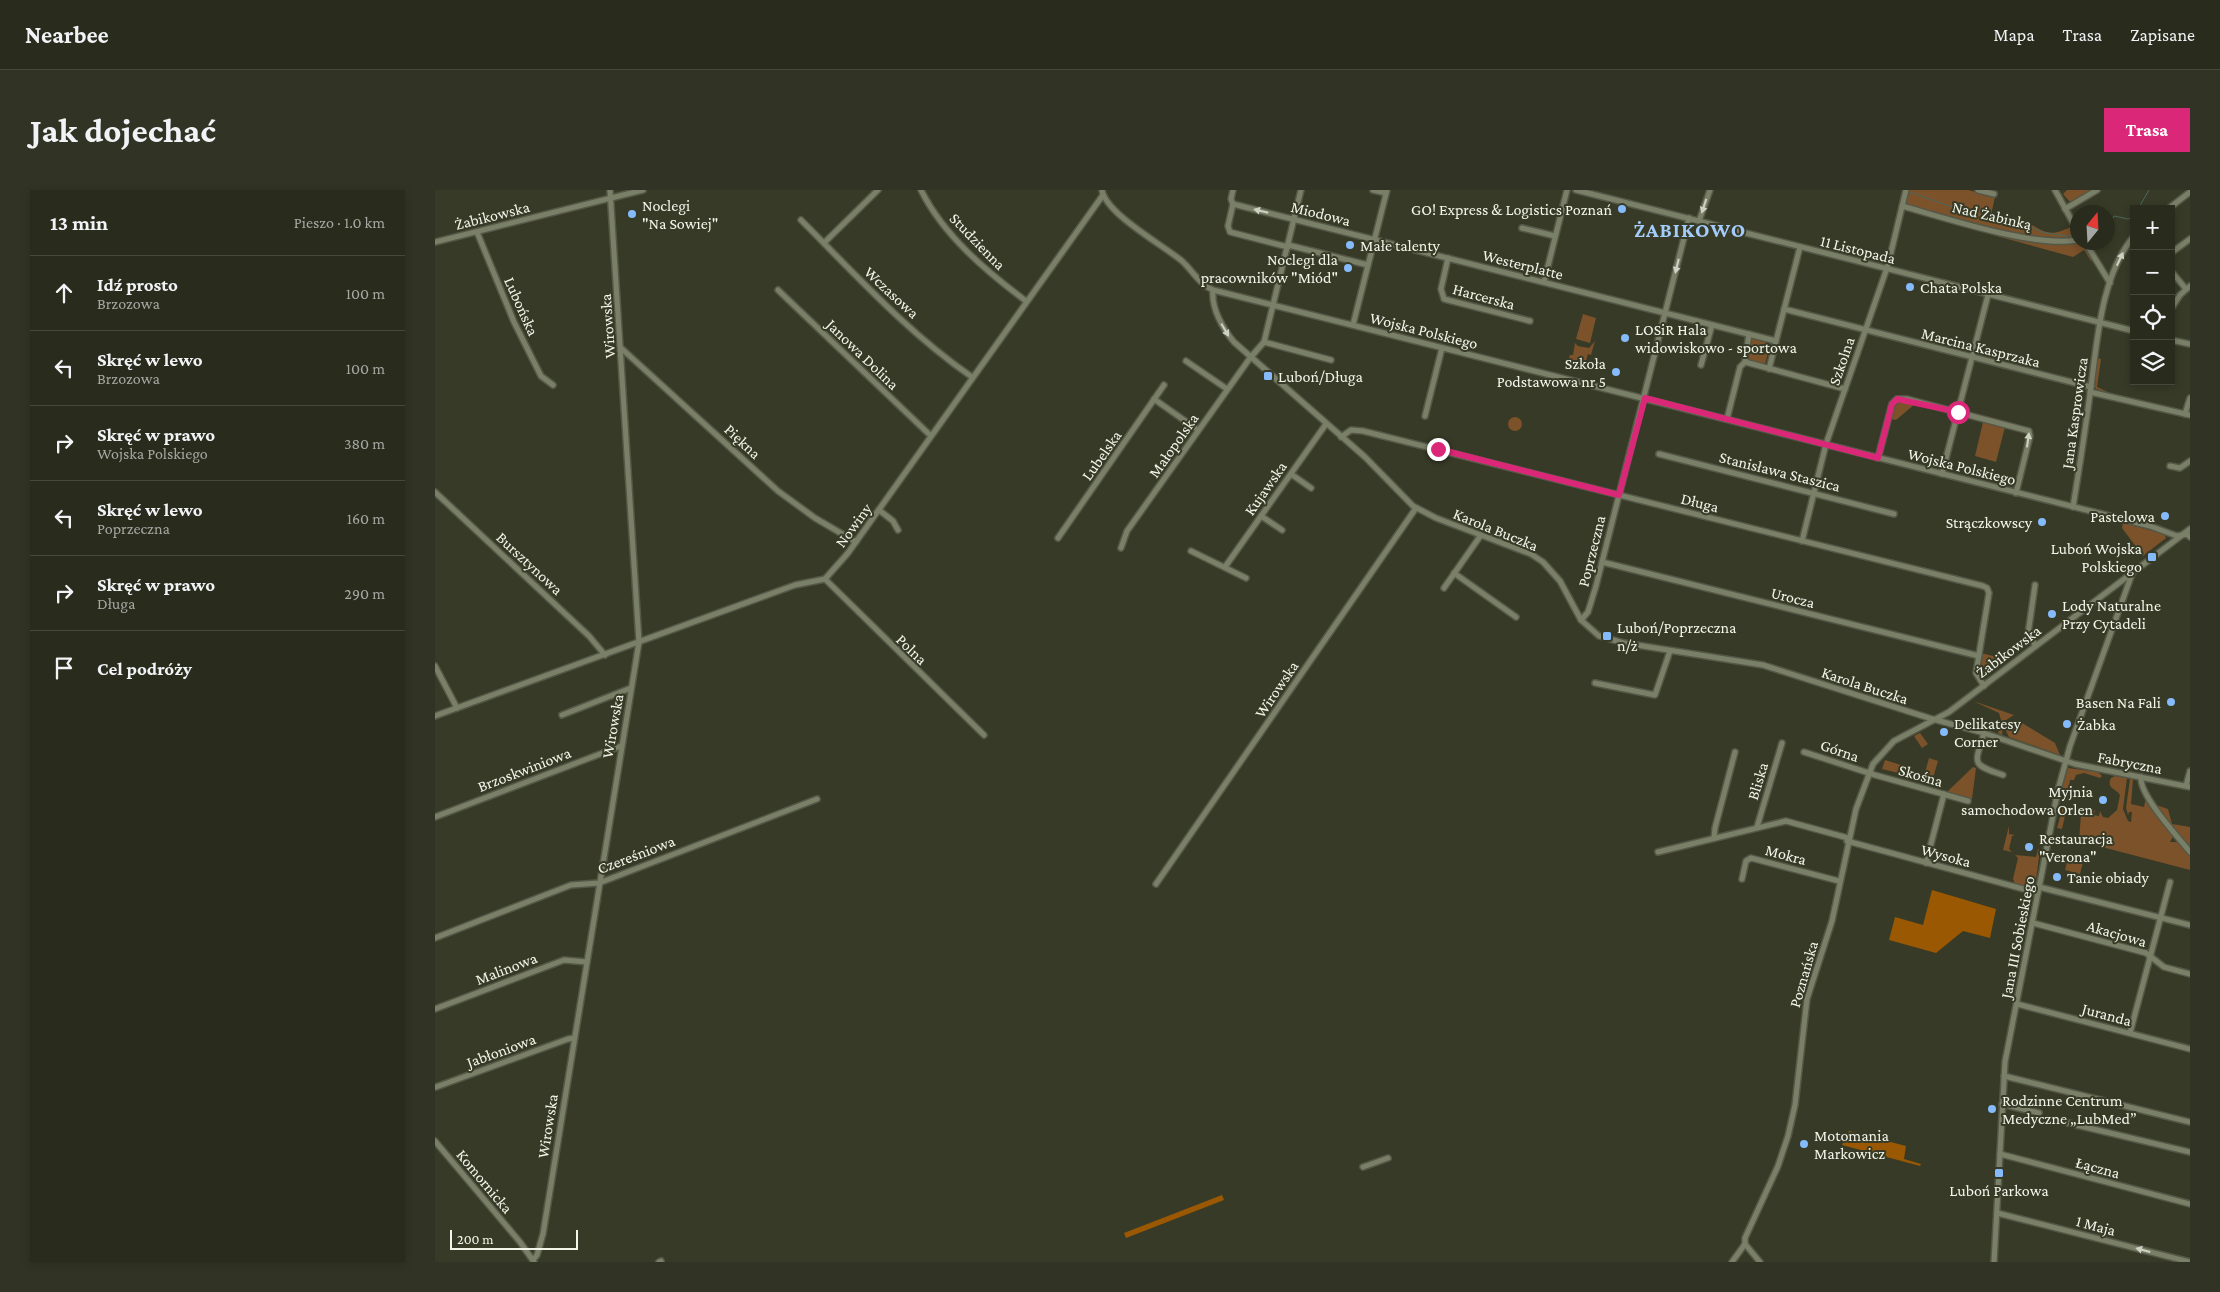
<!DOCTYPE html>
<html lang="pl">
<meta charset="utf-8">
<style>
:root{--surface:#292c1c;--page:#313425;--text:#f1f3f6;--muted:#a5a7a3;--line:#45483b;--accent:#db2777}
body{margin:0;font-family:"Crimson Pro",serif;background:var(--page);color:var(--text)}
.controls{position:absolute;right:15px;top:15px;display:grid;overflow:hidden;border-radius:0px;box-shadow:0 2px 8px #0003}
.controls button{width:45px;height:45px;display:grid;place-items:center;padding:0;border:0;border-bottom:1px solid var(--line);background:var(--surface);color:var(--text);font:25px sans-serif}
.compass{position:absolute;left:1635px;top:15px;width:45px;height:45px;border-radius:50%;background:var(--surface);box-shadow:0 2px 8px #0003;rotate:18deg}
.scale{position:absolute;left:15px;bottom:12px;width:128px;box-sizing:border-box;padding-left:5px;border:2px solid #f2f5e8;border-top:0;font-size:14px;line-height:18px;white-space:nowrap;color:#f2f5e8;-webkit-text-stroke:4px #373a26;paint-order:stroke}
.stop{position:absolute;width:15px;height:15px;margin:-11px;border:4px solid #db2777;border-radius:50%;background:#fff}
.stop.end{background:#db2777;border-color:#fff;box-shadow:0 1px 5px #0008}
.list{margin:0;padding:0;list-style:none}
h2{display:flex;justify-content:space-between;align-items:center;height:65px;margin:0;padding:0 20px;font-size:21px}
h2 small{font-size:16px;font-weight:400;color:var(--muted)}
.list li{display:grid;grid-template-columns:32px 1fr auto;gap:15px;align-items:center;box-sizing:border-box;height:75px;padding:0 20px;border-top:1px solid var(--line)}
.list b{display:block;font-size:19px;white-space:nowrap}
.list p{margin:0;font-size:16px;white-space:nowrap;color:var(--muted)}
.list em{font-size:16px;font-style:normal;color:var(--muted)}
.icon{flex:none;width:28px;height:28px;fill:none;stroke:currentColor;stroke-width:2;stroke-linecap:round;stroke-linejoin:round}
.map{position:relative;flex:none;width:1755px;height:1072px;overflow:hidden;border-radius:0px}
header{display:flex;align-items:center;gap:30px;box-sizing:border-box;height:70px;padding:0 25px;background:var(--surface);border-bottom:1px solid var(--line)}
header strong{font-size:24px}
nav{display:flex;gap:28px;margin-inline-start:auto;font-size:18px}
.intro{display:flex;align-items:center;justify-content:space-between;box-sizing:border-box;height:120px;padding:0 30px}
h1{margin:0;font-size:35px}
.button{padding:12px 22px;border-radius:0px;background:var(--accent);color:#fff;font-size:18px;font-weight:700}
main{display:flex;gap:30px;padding:0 30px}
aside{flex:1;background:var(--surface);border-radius:0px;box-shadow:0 2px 8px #0003}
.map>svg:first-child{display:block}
</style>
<header>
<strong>Nearbee</strong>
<nav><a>Mapa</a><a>Trasa</a><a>Zapisane</a></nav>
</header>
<div class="intro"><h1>Jak dojechać</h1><a class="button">Trasa</a></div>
<main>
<aside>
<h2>13 min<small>Pieszo · 1.0 km</small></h2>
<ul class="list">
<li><svg class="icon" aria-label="ahead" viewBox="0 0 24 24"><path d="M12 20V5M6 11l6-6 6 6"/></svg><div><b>Idź prosto</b><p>Brzozowa</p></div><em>100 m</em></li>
<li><svg class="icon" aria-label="left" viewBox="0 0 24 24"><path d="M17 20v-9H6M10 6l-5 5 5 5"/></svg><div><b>Skręć w lewo</b><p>Brzozowa</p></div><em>100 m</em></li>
<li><svg class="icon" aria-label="right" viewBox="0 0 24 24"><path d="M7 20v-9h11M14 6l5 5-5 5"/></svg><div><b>Skręć w prawo</b><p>Wojska Polskiego</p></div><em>380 m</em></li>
<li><svg class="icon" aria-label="left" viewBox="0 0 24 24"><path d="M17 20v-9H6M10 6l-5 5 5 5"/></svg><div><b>Skręć w lewo</b><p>Poprzeczna</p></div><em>160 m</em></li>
<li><svg class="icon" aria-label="right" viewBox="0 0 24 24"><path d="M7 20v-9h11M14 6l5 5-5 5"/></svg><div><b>Skręć w prawo</b><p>Długa</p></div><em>290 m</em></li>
<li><svg class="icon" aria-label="arrive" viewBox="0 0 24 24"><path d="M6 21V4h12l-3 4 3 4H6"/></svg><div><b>Cel podróży</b></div></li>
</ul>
</aside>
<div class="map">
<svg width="1755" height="1072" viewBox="0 0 1755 1072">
<rect width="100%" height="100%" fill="#373a26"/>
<g fill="#7b522a">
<path d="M1474,0h59l27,7 -4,18c9,1 20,1 28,4 24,9 25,21 52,8l6,10c-41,12 -119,-19 -162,-29l-9,-5z"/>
<path d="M1632,0h24l-17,12 -5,-1 -6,-7z"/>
<path d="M1472,19l111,29 39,6 25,-1 10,16 -1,2 -7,-11 -11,7 -167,-46z"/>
<path d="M1148,124l13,4 -6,25 -14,-4z"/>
<path d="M1317,148l19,4 -6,22 -16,-4z"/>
<path d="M1160,151l-4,14 -3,-1 -4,14 -17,-5 3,-8h3l2,-12 3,3 11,2z"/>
<path d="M1662,168l4,1 -4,28 13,6 -14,-4 -1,-2z"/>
<path d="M1469,211l11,3 -19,16 -5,-1 5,-15z"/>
<circle cx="1080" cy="234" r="7"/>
<path d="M1548,232l22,5 -9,35 -21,-6z"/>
<path d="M1688,333l41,11 2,4 -23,18 -21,-28z"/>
<path d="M1546,463l12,3 9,8 -20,16 -3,-6z"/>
<path d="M1538,511l41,14 -11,7 -1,13 -4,-2 3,-13 -2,-7z"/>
<path d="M1584,531l36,22 5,12 -51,-18 -3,-6 2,-6z"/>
<path d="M1485,543l8,11 -6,4 -8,-12z"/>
<path d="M1494,568l9,3 -5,17 -9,-2z"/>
<path d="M1450,570l16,5 -3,8 -16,-4z"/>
<path d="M1538,577l3,1 -4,31 -25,-7z"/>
<path d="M1633,578l30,4 4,4 -2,2 -16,-5 -8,2 -2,5h-4l-3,17 3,2 -6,2 -2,-12z"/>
<path d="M1680,586l12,2 -4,31 5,12 3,1 1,-10h-3l-1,3 -2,-7 4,-29h3l-2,25 13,3 2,-10 28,38 -4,7h9l11,13v15l-111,-29 2,-27 -15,-3 -4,18 -5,-1 6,-21 29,5 3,-2 -1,5 5,1 1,-5 3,6 5,1 9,-8 3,-15c-4,-7 -14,-6 -9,-17z"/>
<path d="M1721,615l12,4 4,15 18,3v21z"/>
<path d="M1574,636v8l6,1 -3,1 -3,13 3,3 -9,-2z"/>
<path d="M1603,659l2,1 -5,37 -4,1 -16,-4 -2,-5 5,-21 -3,-3 21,2z"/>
<path d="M1634,664l15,4 -4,16 -15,-4z"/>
</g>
<g fill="#9a5803">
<path d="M1497,700l64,19 -6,29 -27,-7 -27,22 -47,-13 6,-23 28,8z"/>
<path d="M1414,941l57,15 -2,13 17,5 -1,2 -78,-21z"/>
<path d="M787,1005l2,5 -98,38 -2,-5z"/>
</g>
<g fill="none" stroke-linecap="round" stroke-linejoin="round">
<g stroke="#4b685d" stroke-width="1">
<path d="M1475,2l62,22"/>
<path d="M1703,19l11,-19"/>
<path d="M1540,25l37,5 15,6"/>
<path d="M1595,37l12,5 23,4"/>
<path d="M1672,39l7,-13 14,3 6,-2"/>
<path d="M1631,46l9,-1"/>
</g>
<g stroke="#555847" stroke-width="8">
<g id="minor">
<path d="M486,0c22,45 66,82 105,111"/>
<path d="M667,0c4,24 61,55 80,71 10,9 18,24 31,29l937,236 27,10 10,-2 3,3"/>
<path d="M798,0l-2,9 2,5"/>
<path d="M938,0l13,3"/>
<path d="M1141,0l558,141"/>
<path d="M1543,0l16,4"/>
<path d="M1620,0l22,40"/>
<path d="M798,14l543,137 -7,28"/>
<path d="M798,14l-5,22 2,6 58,15"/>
<path d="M1467,16c44,12 133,42 175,34"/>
<path d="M1630,19l32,-19"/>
<path d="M1733,19l22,-17"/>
<path d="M366,30c54,54 107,113 171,157"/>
<path d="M1264,31l11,-31"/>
<path d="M1087,38l33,8"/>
<path d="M42,42l37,90 27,54 12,9"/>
<path d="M0,52l208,-52"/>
<path d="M1650,52l25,41"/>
<path d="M389,53l54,-53"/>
<path d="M853,55l80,20"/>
<path d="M1736,63l19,-14"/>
<path d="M1013,68l-7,31 3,10 86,22"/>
<path d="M1736,81l15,18"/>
<path d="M1109,92l23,-92"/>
<path d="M343,100l153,146"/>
<path d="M778,100c-2,18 10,39 21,52l131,115 48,49 23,12 95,36 12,8 17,19 21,39 18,16 25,7 139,22 166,53 55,15 91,31 115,23"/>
<path d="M1349,119l307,78"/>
<path d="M1736,119l9,-14 10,-9"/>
<path d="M918,135l34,-135"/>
<path d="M1736,150l19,4"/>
<path d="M1341,151l24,-94"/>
<path d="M829,152l67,18"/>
<path d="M186,158l157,143 37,27 41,24"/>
<path d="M751,171l41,28"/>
<path d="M1310,172l100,27"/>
<path d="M1310,172l4,-28"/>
<path d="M1266,175l11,-40"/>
<path d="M1655,202l100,23"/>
<path d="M719,209l44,31"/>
<path d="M1750,224l5,-16"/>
<path d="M990,226l17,-68"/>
<path d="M1292,229l13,-52 5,-5"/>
<path d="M906,247l10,-7 12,1 620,155 4,2 2,5 -13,80 8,13"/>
<path d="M1224,264l235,60"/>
<path d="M1443,268l14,-54 5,-5h10l122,32 1,5 -14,57"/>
<path d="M1735,276l10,2 10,-7"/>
<path d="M856,284l20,14"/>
<path d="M1507,284l46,-179"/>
<path d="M0,302l154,144 16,19"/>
<path d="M1638,317c6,-37 12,-75 17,-113 7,-49 10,-118 44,-158"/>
<path d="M444,320l14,11 5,9"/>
<path d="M826,326l21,14"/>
<path d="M623,348l106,-153"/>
<path d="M1367,351l24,-97 62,-179 18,-75"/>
<path d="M686,358l6,-17 123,-173 14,-16 37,-152"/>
<path d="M756,361l55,27"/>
<path d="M1167,372l377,94"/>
<path d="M790,377l101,-143"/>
<path d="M1019,383l62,44"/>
<path d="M390,389l159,156"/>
<path d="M1600,395l-7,49 8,12"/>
<path d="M1009,398l37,-53"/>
<path d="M1146,430l7,-8 8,-26 93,-368"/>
<path d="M0,476l22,42"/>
<path d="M1160,493l60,12 15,-44"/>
<path d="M127,525l69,-27"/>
<path d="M0,526l360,-131 30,-6 23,-26 255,-358"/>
<path d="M1549,543c-9,31 -14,31 19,42"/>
<path d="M1369,562l71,23 93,26"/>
<path d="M1706,587c-2,18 37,60 49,75"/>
<path d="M1751,596l4,-15"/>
<path d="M0,627l186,-71"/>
<path d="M1322,637l25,-84"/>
<path d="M1279,648l1,-10 20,-76"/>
<path d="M1412,651l191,52"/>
<path d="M1223,662l128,-31 62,17"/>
<path d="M1491,673l18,-69"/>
<path d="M1307,689l4,-18 5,-3 88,23"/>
<path d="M721,694l260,-376"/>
<path d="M1604,697l151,38"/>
<path d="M1598,733l113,30 18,14 26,7"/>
<path d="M0,748l136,-53 28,-2 218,-84"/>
<path d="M1582,814l173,45"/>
<path d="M0,819l129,-49 23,2"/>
<path d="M1695,843l40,-151"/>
<path d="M1569,886l186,46"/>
<path d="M1,897l132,-48 6,-1"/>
<path d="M1567,914l37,9"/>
<path d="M1633,933l122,29"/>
<path d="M0,951l85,101 14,20"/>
<path d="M1565,964l190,50"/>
<path d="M928,977l25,-9"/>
<path d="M1562,1023l193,49"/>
<path d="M1310,1054l15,18"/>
<path d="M98,1070l4,-5 6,-21 96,-592 -29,-452"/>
<path d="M224,1072l2,-1"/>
<path d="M1297,1072l13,-18v-6l33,-72 10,-30 7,-31 12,-106 25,-78 24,-112 17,-45 21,-23 55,-29 241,-183"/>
<path d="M1559,1072l11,-200 53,-272 12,-44 62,-172"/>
</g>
</g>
<use href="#minor" stroke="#7a7f68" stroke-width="5"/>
</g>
<defs><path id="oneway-solid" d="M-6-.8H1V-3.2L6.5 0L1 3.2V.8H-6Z" transform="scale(1.25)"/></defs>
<g fill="#ced2c2">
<use href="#oneway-solid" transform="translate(1269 16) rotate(108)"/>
<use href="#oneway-solid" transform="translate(826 21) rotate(-166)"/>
<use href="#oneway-solid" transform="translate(1685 69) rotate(-65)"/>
<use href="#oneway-solid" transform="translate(1242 76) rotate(104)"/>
<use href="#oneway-solid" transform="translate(790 140) rotate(60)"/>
<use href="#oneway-solid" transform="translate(1593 250) rotate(-82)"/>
<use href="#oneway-solid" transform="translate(1708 1060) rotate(-165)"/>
</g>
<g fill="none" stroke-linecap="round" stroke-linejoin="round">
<path stroke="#db2777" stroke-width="6" d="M1003,259l181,46 26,-97 233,60 14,-54 5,-5 61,13"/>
</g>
<g fill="#85bbfb" stroke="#373a26" stroke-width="2">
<circle cx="1187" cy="19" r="5"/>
<circle cx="197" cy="24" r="5"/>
<circle cx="915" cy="55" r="5"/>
<circle cx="913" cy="78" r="5"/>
<circle cx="1475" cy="97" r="5"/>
<circle cx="1190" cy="148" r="5"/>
<circle cx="1181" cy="182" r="5"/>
<rect x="828" y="181" width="10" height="10" rx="2.5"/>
<circle cx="1730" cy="326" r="5"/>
<circle cx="1607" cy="332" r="5"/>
<rect x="1712" y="362" width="10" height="10" rx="2.5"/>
<circle cx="1617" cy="424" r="5"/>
<rect x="1167" y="441" width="10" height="10" rx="2.5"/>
<circle cx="1736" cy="512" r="5"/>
<circle cx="1632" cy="534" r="5"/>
<circle cx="1509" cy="542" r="5"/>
<circle cx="1668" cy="610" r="5"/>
<circle cx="1594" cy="657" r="5"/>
<circle cx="1622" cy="687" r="5"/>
<circle cx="1557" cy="919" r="5"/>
<circle cx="1369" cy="954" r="5"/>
<rect x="1559" y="978" width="10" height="10" rx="2.5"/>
</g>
<g text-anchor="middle" stroke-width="4" stroke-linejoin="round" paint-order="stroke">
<g font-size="16" fill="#f2f5e8" stroke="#373a26" text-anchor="start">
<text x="207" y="21">Noclegi<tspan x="207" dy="18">"Na Sowiej"</tspan></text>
<text x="1177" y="25" text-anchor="end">GO! Express &amp; Logistics Poznań</text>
<text x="925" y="61">Małe talenty</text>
<text x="903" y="75" text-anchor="end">Noclegi dla<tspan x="903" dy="18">pracowników "Miód"</tspan></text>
<text x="1485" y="103">Chata Polska</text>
<text x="1200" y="145">LOSiR Hala<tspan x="1200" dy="18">widowiskowo - sportowa</tspan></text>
<text x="1171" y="179" text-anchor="end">Szkoła<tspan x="1171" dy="18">Podstawowa nr 5</tspan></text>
<text x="843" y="192">Luboń/Długa</text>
<text x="1720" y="332" text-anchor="end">Pastelowa</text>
<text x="1597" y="338" text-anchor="end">Strączkowscy</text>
<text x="1707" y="364" text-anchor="end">Luboń Wojska<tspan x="1707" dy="18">Polskiego</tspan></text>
<text x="1627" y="421">Lody Naturalne<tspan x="1627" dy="18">Przy Cytadeli</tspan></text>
<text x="1182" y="443">Luboń/Poprzeczna<tspan x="1182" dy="18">n/ż</tspan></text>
<text x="1726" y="518" text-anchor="end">Basen Na Fali</text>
<text x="1519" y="539">Delikatesy<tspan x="1519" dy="18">Corner</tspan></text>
<text x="1642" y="540">Żabka</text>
<text x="1658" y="607" text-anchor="end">Myjnia<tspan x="1658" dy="18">samochodowa Orlen</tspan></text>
<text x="1604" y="654">Restauracja<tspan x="1604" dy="18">"Verona"</tspan></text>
<text x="1632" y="693">Tanie obiady</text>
<text x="1567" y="916">Rodzinne Centrum<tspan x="1567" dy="18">Medyczne „LubMed”</tspan></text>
<text x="1379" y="951">Motomania<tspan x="1379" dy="18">Markowicz</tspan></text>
<text x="1564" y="1006" text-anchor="middle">Luboń Parkowa</text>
</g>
<g font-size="16" fill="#f2f5e8" stroke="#373a26">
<text transform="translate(886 23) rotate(14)" y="6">Miodowa</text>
<text transform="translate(57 25) rotate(-14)" y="6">Żabikowska</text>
<text transform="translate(1557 25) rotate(13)" y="6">Nad Żabinką</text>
<text transform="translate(543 51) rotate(46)" y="6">Studzienna</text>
<text transform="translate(1423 59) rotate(14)" y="6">11 Listopada</text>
<text transform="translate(1088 74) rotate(14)" y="6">Westerplatte</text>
<text transform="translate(457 102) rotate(43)" y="6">Wczasowa</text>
<text transform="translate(1049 106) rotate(15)" y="6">Harcerska</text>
<text transform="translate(87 116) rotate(66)" y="6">Lubońska</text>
<text transform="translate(172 136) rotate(-94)" y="6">Wirowska</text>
<text transform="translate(989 140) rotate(14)" y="6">Wojska Polskiego</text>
<text transform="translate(1546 157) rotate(14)" y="6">Marcina Kasprzaka</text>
<text transform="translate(428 164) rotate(44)" y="6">Janowa Dolina</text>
<text transform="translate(1406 171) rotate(-71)" y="6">Szkolna</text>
<text transform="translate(1639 223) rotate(-82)" y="6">Jana Kasprowicza</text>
<text transform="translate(308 251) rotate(43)" y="6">Piękna</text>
<text transform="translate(738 255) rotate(-55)" y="6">Małopolska</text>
<text transform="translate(666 265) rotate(-55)" y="6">Lubelska</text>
<text transform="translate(1527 276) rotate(14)" y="6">Wojska Polskiego</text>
<text transform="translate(1345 281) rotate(14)" y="6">Stanisława Staszica</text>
<text transform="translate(830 298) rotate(-55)" y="6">Kujawska</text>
<text transform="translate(1265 312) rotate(14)" y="6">Długa</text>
<text transform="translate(418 335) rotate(-54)" y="6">Nowiny</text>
<text transform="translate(1061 339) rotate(22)" y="6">Karola Buczka</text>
<text transform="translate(1156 361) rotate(-76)" y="6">Poprzeczna</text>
<text transform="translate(95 373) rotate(43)" y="6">Bursztynowa</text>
<text transform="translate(1358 407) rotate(14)" y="6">Urocza</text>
<text transform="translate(477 459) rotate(44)" y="6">Polna</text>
<text transform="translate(1573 461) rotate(-37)" y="6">Żabikowska</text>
<text transform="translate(1430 495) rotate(18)" y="6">Karola Buczka</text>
<text transform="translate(841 499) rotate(-56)" y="6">Wirowska</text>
<text transform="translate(177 536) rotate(-80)" y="6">Wirowska</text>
<text transform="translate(1405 560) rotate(19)" y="6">Górna</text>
<text transform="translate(1695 572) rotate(11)" y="6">Fabryczna</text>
<text transform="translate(89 579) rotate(-21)" y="6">Brzoskwiniowa</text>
<text transform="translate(1486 585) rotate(16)" y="6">Skośna</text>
<text transform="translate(1322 591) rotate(-73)" y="6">Bliska</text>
<text transform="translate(201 664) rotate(-21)" y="6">Czereśniowa</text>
<text transform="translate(1351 664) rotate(15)" y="6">Mokra</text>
<text transform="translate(1511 665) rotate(15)" y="6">Wysoka</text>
<text transform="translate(1682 743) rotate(16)" y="6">Akacjowa</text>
<text transform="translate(1582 747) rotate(-79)" y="6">Jana III Sobieskiego</text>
<text transform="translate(71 778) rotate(-21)" y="6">Malinowa</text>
<text transform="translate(1368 784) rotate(-74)" y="6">Poznańska</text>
<text transform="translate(1672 824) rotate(15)" y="6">Juranda</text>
<text transform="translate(66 860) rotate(-20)" y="6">Jabłoniowa</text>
<text transform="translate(112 936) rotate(-81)" y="6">Wirowska</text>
<text transform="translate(1663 977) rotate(15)" y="6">Łączna</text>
<text transform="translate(50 991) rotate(50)" y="6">Komornicka</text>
<text transform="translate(1661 1035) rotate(15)" y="6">1 Maja</text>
</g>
<g font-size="21" font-weight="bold" letter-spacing="1" fill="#a3ccfb" stroke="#373a26">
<text x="1255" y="47">ŻABIKOWO</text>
</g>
</g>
</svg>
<div class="controls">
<button>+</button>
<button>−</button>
<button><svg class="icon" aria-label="locate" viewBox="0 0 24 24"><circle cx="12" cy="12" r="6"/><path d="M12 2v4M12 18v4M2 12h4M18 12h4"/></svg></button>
<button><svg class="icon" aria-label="layers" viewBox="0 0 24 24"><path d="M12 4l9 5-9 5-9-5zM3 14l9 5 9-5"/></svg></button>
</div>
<svg class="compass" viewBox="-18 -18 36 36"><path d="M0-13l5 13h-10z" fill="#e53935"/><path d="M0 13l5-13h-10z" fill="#a5a7a3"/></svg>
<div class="scale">200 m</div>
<div class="stop" style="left:1523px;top:222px"></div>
<div class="stop end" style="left:1003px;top:259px"></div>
</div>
</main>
